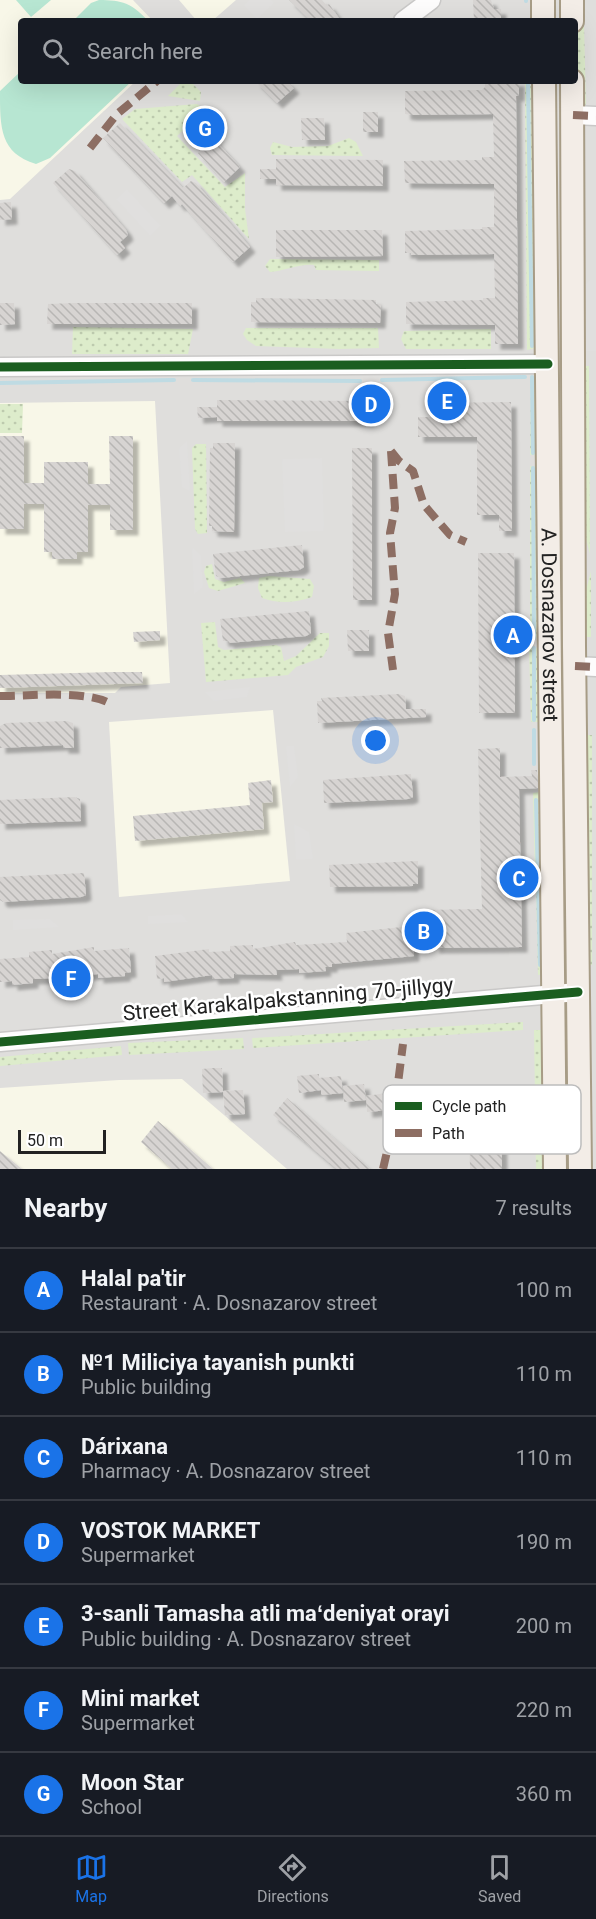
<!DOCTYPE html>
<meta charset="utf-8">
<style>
:root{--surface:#171b24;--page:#242831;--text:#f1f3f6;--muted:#9ea1a6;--line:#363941;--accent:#1a73e8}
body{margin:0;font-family:Roboto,sans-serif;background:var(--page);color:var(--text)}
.scale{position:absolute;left:18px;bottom:15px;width:88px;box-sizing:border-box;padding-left:6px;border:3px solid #222;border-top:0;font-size:16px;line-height:21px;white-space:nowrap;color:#222;-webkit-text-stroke:4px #fff;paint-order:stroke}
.you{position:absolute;left:376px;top:741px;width:21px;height:21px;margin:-15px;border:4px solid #fff;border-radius:50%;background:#1a73e8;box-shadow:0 0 0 9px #1a73e833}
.badge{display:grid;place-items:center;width:39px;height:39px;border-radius:50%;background:var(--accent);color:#fff;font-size:20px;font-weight:700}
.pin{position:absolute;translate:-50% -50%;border:3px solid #fff;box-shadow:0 2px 6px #0006}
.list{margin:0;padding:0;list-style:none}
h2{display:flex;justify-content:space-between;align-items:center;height:78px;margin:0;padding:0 24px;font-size:26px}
h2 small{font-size:20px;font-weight:400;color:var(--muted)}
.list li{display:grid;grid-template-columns:39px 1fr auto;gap:18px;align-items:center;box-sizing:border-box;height:84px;padding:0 24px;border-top:2px solid var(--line)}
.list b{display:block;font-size:22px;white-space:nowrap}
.list p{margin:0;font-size:20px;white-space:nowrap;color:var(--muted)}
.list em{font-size:20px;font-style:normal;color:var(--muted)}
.icon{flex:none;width:33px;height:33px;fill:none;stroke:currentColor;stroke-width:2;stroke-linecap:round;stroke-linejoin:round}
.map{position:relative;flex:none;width:596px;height:1169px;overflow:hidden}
.search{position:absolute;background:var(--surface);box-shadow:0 6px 24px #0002;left:18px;right:18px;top:18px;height:66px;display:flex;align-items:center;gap:15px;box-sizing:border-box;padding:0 21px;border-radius:6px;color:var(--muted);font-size:22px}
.sheet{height:666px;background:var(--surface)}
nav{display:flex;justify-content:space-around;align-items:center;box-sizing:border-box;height:84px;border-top:2px solid var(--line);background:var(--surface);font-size:16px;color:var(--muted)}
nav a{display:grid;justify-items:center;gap:3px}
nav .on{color:var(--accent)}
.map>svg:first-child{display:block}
</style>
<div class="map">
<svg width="596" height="1169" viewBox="0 0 596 1169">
<defs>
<pattern id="grass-dots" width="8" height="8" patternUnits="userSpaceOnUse" patternTransform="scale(1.5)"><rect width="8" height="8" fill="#ddeccb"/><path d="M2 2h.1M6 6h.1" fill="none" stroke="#bdcaae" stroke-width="1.8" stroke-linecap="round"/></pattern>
<pattern id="building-back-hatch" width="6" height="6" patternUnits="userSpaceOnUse" patternTransform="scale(1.5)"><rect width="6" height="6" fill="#d7d4d2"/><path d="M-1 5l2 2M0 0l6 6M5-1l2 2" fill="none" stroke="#b8b6b4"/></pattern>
<filter id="shadow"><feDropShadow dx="5.5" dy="5.5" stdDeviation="1.5" flood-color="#0004"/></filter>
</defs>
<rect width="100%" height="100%" fill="#f0eeeb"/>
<path fill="#dfdedc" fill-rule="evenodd" d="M0,0h596v1169h-596zM21,21h554v60h-554z"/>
<g fill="#f8f7e8">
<path d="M0,0h133l20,21h-132v60h115l-126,118 -10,1z"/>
<path d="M179,0h57l-24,21h-15z"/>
<path d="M155,401l15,282 -49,4 -6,6h-115v-290z"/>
<path d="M273,710l17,171 -171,16 -10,-175z"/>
<path d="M182,1079l105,90h-287v-81l119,-8z"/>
</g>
<g fill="url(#grass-dots)">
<path d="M584,24l2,81 -8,-8 -1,-66z"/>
<path d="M525,81l6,5 5,262 -9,2z"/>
<path d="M182,82l11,2 8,8 -1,9 -32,-5z"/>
<path d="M197,104l9,5 -29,27 48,51 20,-14v36l4,30 -57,-64 -10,7 -60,-63 13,-10z"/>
<path d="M349,138l7,4 7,14 -91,-1 -2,-7 3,-6 19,5 36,-1z"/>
<path d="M270,259l109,1v11l-63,-1 -2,-5c-12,-2 -30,6 -44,7l-5,-6z"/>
<path d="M73,327l120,2 -5,25h-116z"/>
<path d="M246,328h132l1,20 -39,1 -84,-3 -9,-6 -4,-6z"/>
<path d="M491,329v20h-85l-5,-10 3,-8z"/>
<path d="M584,366h5l1,188 -9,-34z"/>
<path d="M531,379h6l-1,76h-6z"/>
<path d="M0,404h23l-1,29h-22z"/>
<path d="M196,444h10l1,89 -9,1 -3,-5 -3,-81z"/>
<path d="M530,466l6,1 1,171h-7z"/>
<path d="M212,564l3,15 9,3 16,-4 5,5 -27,8 -9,-3 -5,-16 2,-6z"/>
<path d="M591,571v66h-8l-1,-31z"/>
<path d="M269,576l41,3 4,7 -2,11c-17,6 -34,7 -50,1l-4,-10 1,-10z"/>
<path d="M215,622l3,25 6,3 52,-5 5,2 3,14 12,-5 24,-23h9v13l-6,11 -27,10 -8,8 -82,7 -5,-59z"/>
<path d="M529,648h8l1,74h-7z"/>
<path d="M586,735h6v230h-8v-226z"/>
<path d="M539,792l3,85h-7l-2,-84z"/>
<path d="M536,890h6l2,84 -6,1z"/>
<path d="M523,1022v8l-270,18 -1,-10z"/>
<path d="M534,1030h7l3,139h-8z"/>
<path d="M243,1038l1,11 -115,6 -1,-12z"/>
<path d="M121,1046l1,9 -122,11v-9z"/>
</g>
<g fill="#b7e6d2">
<path d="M16,0h35l-20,17z"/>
<path d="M99,0c23,0 33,3 49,21h-75l18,-18z"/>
<path d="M21,71v10h111l-82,77 -14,6c-36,-11 -36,-36 -36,-73z"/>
</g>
<g fill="#e0dfde">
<path d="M250,0h21l3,3 -17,16 -13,-14z"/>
<path d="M127,189l34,37 -11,10 -34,-37z"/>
<path d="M590,280h6v71h-15l-3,-61z"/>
<path d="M187,441l3,50 -8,-4 -3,-39z"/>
<path d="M322,458l2,73 -39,1 -3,-73z"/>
<path d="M192,547l9,9 2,31 -9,7z"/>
<path d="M250,687l-3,10 -33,4 -9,-9z"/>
<path d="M286,746h8l4,31 -8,10z"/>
<path d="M294,824l15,8 4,27 -17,1z"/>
<path d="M182,914l6,8 -40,2v-8z"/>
<path d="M50,919l10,8 -47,3v-10z"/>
</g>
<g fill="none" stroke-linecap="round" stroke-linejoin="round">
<g stroke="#bfdbe3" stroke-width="4">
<path d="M526,0v1"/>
<path d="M528,81l4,265"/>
<path d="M532,377l1,76"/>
<path d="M193,380l167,1"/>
<path d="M382,380l143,-3"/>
<path d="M0,383l174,-3"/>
<path d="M533,468l1,170"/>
<path d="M534,648v72"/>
<path d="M534,730v34"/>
<path d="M536,800l4,165"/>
</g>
</g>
<g fill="url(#building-back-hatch)" filter="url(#shadow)">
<path d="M289,0h33l5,6 2,-2 12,17h-30z"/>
<path d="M473,0h18l3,9h7v12h-27z"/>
<path d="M255,81h32l7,7 -17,15z"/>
<path d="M485,81h34v15h-3l2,248h-23v-19l-89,-1v-22l77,-2v-2h12l-1,-44 -83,1v-2h-6v-22l77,-2v-2h12v-43l-89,-1 -1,-22 78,-1v-3h12l-1,-43 -82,1 -6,-1v-23l77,-1 3,-3z"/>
<rect x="363" y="112" width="15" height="20"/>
<path d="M301,118h23l1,22h-23z"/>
<path d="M203,121l14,15 -3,3 26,28 -16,15 -26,-29 3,-2 -14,-15z"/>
<path d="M120,123l63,65 8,-7 5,2 54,64 -17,15 -51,-58 -2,2 -8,-10 -8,7 -61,-65z"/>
<path d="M276,159l107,1v26l-107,-1v-6h-16v-10h16z"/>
<path d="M69,169l6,2 51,59 2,5 -8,7 5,6 -8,7 -64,-72z"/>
<path d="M11,202l1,17 -12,1v-17z"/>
<path d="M276,230h106l1,26 -107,1z"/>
<path d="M256,298l120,2v4h5l-1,19 -129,-1v-20h5z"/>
<path d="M0,303h14l1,21 -15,1z"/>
<path d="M75,303h117v21h-145l1,-20z"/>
<path d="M217,400l152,1v20h-152v-4l-19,1 -1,-11h20z"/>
<path d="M511,402l1,129h-13v-16h-22v-78h-59v-20h18l-1,-14z"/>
<path d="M0,436h24v47h20v-21h44v22h22l-1,-48h24v94h-23v-25h-22v47h-11v7h-25v-7h-8v-48h-20v25h-24z"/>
<path d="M213,443h22l-1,89 -22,-1v-5h-3l1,-78h3z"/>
<path d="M352,448h20v152h-19z"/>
<path d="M302,545l2,22 -5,3 -78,8 -5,-2 -3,-22z"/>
<path d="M478,553h36l1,160h-36z"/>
<path d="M309,611l2,22 -5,3 -78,7v-2h-5l-3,-22z"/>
<path d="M347,630h22v21h-21z"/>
<path d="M160,631v9l-26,2 -1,-10z"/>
<path d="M113,672h29l1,11 -143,5v-13z"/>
<path d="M399,694l6,2 1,13h20v8l-108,6 -1,-22h5l-1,-3z"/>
<path d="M67,721l6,2 1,25h-11v-3l-63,3v-22l6,-3z"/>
<path d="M500,748v29l32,-1 -1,-6h6l1,18 -19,1 3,158 -88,1v-17h-10l-1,-21 59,-1 -4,-160z"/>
<path d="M411,774l2,23 -5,2 -84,4 -1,-23z"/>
<path d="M271,780l2,22 -11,1 2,26 -129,12 -2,-25 117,-11 -2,-22z"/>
<path d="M75,797l5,2 1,22 -81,3v-24z"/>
<path d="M418,861v23h-5v2l-83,1 -1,-22z"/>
<path d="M84,873l2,22 -5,2 -78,5 -3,-2v-23z"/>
<path d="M411,926l3,30 -82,8v3h-7l1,4 -27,2v-4l-23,1 1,5 -43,-1v4l-21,1 -1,-4 -48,7v-4l-7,1 -2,-23 54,-7v3l21,-1v-5l23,-1v4l42,-7 1,3 51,-3 -1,-9z"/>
<path d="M94,947v4l35,-3 2,24 -6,1v3l-27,2v-4l-22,2v4l-21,2v-4l-22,1v4l-21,2v-4l-12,1v-23l29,-2v-5l23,-2v4z"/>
<path d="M212,1068h10l1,24 -20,1 -1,-24z"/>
<path d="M319,1074v4l22,-2 2,17 -22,2v-5l-22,3 -2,-17z"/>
<path d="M364,1084l2,16 -22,2 -1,-16z"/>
<path d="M437,1087h64l1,82h-32l-1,-48 -58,1 -1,-20 28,-1z"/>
<path d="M243,1090l2,24 -20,1 -2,-24z"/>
<path d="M387,1093l2,17 -22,2 -1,-16z"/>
<path d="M287,1098l22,19 61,52h-33l-64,-54z"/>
<path d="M158,1121l55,48h-41l-31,-27z"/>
<path d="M0,1151l22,18h-22z"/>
</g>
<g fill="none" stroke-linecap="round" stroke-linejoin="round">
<g stroke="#c9c8c7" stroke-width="21">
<g id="minor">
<path d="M403,21l28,-21"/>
<path d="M573,115l23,1"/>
<path d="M0,367l548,-3"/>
<path d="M575,666l21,1"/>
<path d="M0,1042l578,-50"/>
</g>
</g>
<g stroke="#a79c86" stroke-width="26">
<g id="major">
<path d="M543,0v21"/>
<path d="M572,0v21"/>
<path id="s1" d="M544,81l11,1088"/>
<path d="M572,81l2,565 6,523"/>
</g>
</g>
<use href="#minor" stroke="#fdfcfc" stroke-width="18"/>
<use href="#major" stroke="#f3ede7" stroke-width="22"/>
<g stroke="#8d6e63" stroke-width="8" stroke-dasharray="15 8" stroke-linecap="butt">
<path d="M573,115l23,1"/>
<path d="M90,148l27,-34 40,-33"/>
<path d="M391,451l4,57 -5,25 5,61 -7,39 5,37"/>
<path d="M391,451l8,10 14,10 11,34 26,30 16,7"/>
<path d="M575,666l21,1"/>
<path d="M0,696c29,0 85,-6 109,7"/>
<path d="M383,1169l9,-39 11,-86"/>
</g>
<g stroke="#fff" stroke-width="13">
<g id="cycleway">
<path d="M0,367l548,-3"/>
<path d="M0,1042l578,-50"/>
</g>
</g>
<use href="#cycleway" stroke="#1b5e20" stroke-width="9"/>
</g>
<g text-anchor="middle" stroke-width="5" stroke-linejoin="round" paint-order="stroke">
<g font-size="21" fill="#222" stroke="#fff">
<text dy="7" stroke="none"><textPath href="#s1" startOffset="544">A. Dosnazarov street</textPath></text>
<text transform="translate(288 999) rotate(-5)" y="7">Street Karakalpakstanning 70-jillygy</text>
</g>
</g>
<rect x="383" y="1085" width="198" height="69" rx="9" fill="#fff" stroke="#bdbdbd" stroke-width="1.5"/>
<rect x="395" y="1102" width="27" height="8" fill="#1b5e20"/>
<rect x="395" y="1129" width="27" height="8" fill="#8d6e63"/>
<g font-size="16" fill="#222">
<text x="432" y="1112">Cycle path</text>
<text x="432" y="1139">Path</text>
</g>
</svg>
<div class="scale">50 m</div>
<div class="you"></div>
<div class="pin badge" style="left:513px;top:635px">A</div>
<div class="pin badge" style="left:424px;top:931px">B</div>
<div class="pin badge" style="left:519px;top:878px">C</div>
<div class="pin badge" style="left:371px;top:404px">D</div>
<div class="pin badge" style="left:447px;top:401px">E</div>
<div class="pin badge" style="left:71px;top:978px">F</div>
<div class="pin badge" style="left:205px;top:128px">G</div>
<div class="search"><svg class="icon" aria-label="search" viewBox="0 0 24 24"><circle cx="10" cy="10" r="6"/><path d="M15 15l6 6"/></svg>Search here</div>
</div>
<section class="sheet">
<h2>Nearby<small>7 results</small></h2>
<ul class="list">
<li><span class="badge">A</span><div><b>Halal pa'tir</b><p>Restaurant · A. Dosnazarov street</p></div><em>100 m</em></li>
<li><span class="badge">B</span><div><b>№1 Miliciya tayanish punkti</b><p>Public building</p></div><em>110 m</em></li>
<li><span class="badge">C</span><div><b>Dárixana</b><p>Pharmacy · A. Dosnazarov street</p></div><em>110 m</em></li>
<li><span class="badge">D</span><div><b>VOSTOK MARKET</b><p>Supermarket</p></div><em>190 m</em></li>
<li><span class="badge">E</span><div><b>3-sanli Tamasha atli maʻdeniyat orayi</b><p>Public building · A. Dosnazarov street</p></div><em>200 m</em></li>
<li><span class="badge">F</span><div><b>Mini market</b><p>Supermarket</p></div><em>220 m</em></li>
<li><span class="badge">G</span><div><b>Moon Star</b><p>School</p></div><em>360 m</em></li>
</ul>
</section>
<nav>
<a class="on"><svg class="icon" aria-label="map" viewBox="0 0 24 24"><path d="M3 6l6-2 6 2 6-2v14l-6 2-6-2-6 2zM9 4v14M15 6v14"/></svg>Map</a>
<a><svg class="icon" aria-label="directions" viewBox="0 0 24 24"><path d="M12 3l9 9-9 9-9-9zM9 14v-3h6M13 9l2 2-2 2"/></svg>Directions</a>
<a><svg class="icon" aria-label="saved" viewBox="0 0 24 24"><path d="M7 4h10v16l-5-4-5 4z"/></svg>Saved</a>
</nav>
